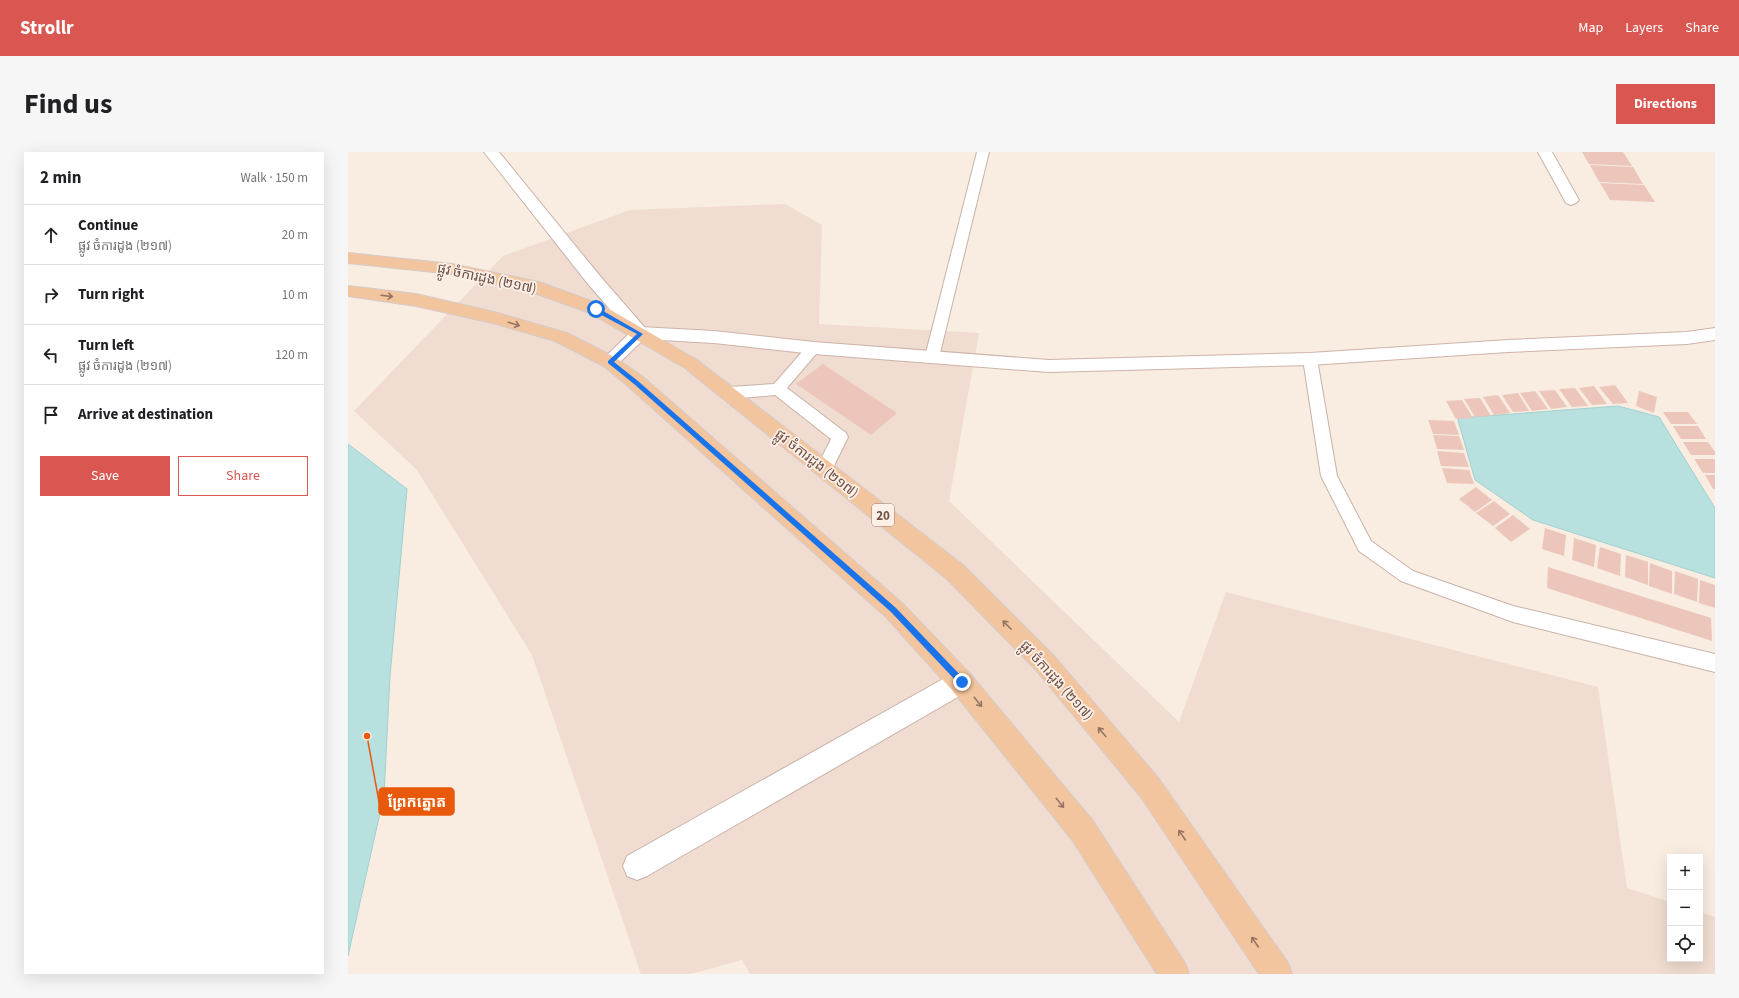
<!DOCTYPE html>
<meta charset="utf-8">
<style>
:root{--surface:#fff;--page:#f6f6f6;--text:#202124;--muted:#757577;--line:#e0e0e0;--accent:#d95750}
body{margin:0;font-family:"Source Sans 3","Noto Sans Khmer",sans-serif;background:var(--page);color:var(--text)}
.controls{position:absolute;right:12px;bottom:12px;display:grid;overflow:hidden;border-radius:0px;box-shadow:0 4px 16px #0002}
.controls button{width:36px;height:36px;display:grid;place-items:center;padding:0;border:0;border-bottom:1px solid var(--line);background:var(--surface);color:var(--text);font:20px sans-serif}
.stop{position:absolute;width:12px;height:12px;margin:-9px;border:3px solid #1a73e8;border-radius:50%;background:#fff}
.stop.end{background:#1a73e8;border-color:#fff;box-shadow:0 1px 4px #0008}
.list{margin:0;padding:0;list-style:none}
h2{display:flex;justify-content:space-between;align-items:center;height:52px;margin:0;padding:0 16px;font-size:17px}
h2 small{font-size:13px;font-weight:400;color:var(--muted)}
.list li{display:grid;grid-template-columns:26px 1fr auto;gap:12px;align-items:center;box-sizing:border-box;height:60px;padding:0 16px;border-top:1px solid var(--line)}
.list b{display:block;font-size:15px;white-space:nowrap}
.list p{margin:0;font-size:13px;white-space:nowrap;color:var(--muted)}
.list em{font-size:13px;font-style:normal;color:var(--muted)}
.actions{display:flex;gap:8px;padding:12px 16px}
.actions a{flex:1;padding:9px 0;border:1px solid var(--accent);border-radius:0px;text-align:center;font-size:14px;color:var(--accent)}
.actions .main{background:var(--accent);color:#fff}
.icon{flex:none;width:22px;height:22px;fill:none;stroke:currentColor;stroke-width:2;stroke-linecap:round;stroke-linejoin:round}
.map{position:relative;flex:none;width:1367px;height:822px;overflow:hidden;border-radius:0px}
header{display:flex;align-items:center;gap:24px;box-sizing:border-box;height:56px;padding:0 20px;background:var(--accent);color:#fff}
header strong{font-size:19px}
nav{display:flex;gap:22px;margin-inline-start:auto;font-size:14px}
.intro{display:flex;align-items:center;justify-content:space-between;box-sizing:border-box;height:96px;padding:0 24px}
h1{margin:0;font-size:28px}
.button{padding:10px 18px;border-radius:0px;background:var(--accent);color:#fff;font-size:14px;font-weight:700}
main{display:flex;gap:24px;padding:0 24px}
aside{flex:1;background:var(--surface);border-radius:0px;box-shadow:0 4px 16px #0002}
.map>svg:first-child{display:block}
</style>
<header>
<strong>Strollr</strong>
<nav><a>Map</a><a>Layers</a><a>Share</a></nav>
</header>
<div class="intro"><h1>Find us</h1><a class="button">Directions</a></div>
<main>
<aside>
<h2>2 min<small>Walk · 150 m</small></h2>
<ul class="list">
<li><svg class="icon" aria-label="ahead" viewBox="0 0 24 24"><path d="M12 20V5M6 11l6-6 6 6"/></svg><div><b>Continue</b><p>ផ្លូវ ចំការដូង (២១៧)</p></div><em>20 m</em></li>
<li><svg class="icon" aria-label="right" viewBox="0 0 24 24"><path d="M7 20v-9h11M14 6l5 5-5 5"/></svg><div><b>Turn right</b></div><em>10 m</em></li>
<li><svg class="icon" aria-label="left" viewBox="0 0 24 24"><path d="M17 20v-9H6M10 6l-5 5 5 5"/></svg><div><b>Turn left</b><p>ផ្លូវ ចំការដូង (២១៧)</p></div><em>120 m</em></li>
<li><svg class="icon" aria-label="arrive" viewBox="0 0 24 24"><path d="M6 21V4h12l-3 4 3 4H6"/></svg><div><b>Arrive at destination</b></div></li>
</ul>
<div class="actions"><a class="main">Save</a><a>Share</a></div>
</aside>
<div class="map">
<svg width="1367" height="822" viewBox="0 0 1367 822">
<rect width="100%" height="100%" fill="#f9ece1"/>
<path fill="#f0dcd0" d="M437,52l37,21 -3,99 160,9 -30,168 230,221 47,-130 372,95 29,201 43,14v57h30v-47l15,5v57h-965l-8,-14 -51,14h-50l-109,-319 -115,-185 -63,-59 149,-155 127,-46z"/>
<g fill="#b8e0df" stroke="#9fd1d0">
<path d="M1270,254l41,11 56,91v70l-182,-58 -58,-40 -17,-60 1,-2z"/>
<path d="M0,292l59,45 -17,187 -6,119 -36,161z"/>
</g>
<g fill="#ecc6bb">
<path d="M1234,0h41l9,14 -43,-2z"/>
<path d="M1242,13l43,2 10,17 -44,-2z"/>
<path d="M1252,31l44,2 11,17 -45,-2z"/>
<path d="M475,212l74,49 -26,22 -75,-51z"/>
<path d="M1267,233l13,18 -15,1 -14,-17z"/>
<path d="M1246,234l13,18 -15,1 -13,-17z"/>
<path d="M1227,236l13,18 -16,1 -13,-18z"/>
<path d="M1207,238l12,17 -16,2 -12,-18z"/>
<path d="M1187,239l13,18 -16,2 -12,-18z"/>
<path d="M1291,239l18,6 -3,16 -18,-7z"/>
<path d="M1170,241l11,18 -16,1 -11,-17z"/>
<path d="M1150,243l12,18 -16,2 -11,-18z"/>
<path d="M1132,246l11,18 -16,1 -11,-18z"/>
<path d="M1114,248l11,18 -17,1 -10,-18z"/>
<path d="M1315,260h25l9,12h-26z"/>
<path d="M1080,268l26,1 5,14 -26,-1z"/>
<path d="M1325,274h25l8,13h-25z"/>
<path d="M1085,283l26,1 5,14 -27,-1z"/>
<path d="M1335,290h25l7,10v3h-24z"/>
<path d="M1089,299l27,2 5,14 -28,-1z"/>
<path d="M1346,307h21v14h-12z"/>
<path d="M1094,316l27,2 5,14 -27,-1z"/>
<path d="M1357,323h10v14h-2z"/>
<path d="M1128,335l16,13 -17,12 -16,-13z"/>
<path d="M1146,349l16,13 -17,12 -17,-13z"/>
<path d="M1165,363l17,14 -19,13 -16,-14z"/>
<path d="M1197,376l21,7 -2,21 -22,-7z"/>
<path d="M1226,386l22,7 -2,22 -22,-7z"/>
<path d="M1252,395l21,7 -1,22 -23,-8z"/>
<path d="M1278,403l22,7v23l-23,-8z"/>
<path d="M1302,411l22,8v23l-23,-8z"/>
<path d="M1200,415l163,51 1,23 -165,-53z"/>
<path d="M1327,419l23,8 -1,23 -23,-8z"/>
<path d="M1352,428l15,5v23l-16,-5z"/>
</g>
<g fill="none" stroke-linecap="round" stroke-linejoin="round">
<g stroke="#c8b2a9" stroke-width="2">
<g id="lane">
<path d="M629,0h12l-50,205 -2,4 -5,1 -5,-1 -2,-4z"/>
<path d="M466,191l5,1 2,4 -34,40 59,45 2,4 -18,37 -6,1 -6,-1 -2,-5 15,-30 -56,-44 -46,4 -5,-2 -3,-4 3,-4 5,-2 45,-3 35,-40z"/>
<path d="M962,202l5,1 2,4 20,117 34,65 42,30 100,35 202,48v18l-202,-50 -112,-41 -42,-30 -38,-75 -18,-117 2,-4z"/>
</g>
</g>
<g stroke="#c8b2a9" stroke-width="2">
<g id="street">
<path d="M136,0h15l101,124 46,53 3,4 -3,4 -6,2 -6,-2 -46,-53z"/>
<path d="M1190,0h14l27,48 -3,3 -5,2 -5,-2z"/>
<path d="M613,519l9,3 3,8 -3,8 -323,186 -10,4 -10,-4 -4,-10 4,-10 325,-182z"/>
</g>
</g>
<g stroke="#ceb3a9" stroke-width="2">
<path id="secondary" d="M292,175l74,4 100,11 235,18 261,-7 198,-13 179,-8 28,-4v12l-28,4 -179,8 -198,13 -261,7 -235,-18 -100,-11 -70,-4 -28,27 -6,2 -6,-2 -3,-4 3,-4 30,-29z"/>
</g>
<g stroke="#d4cbc9" stroke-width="2">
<g id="primary">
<path d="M0,101l104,11 87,18 63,23 95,55 266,205 90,90 106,124 129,184 4,11h-33l-118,-177 -104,-126 -90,-92 -262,-211 -95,-55 -61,-22 -77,-17 -104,-11z"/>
<path d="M0,134l68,8 78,18 73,21 49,25 27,19 259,226 68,71 123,147 92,142 4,11h-32l-84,-133 -121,-151 -66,-73 -257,-230 -25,-21 -49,-25 -62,-18 -77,-17 -68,-10z"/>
</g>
</g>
<use href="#lane" fill="#fff" fill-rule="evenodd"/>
<use href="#street" fill="#fff" fill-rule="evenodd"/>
<use href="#secondary" fill="#fff" fill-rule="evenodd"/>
<use href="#primary" fill="#f3c59e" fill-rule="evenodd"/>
</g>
<defs><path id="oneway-shaft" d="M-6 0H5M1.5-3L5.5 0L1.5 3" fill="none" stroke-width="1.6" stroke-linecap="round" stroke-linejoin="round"/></defs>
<g stroke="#967463">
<use href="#oneway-shaft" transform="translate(39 144) rotate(7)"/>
<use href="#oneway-shaft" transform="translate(166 172) rotate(17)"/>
<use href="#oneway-shaft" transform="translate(659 473) rotate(-135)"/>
<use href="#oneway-shaft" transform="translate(630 550) rotate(51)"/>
<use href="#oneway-shaft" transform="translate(754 580) rotate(-130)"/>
<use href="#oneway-shaft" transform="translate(712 651) rotate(51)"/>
<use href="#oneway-shaft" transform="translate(834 683) rotate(-124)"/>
<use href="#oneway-shaft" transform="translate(907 790) rotate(-124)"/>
</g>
<path fill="#1a73e8" d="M246,156h4l45,26 -29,28 24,19 258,227 68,71v5h-5l-68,-72 -257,-228 -26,-21v-2l29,-27 -43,-23z"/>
<g text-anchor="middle" stroke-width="3.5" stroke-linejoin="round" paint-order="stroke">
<rect fill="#fdf0e6" stroke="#998179" stroke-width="1" x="524" y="352" width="22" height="22" rx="3"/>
<g font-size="13" font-weight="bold" fill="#6e514a">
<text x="535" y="368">20</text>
</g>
<g font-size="14" fill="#6e514a" stroke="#fdf0e6">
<text transform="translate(139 126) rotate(12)" y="5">ផ្លូវ ចំការដូង (២១៧)</text>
<text transform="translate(469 311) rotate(38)" y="5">ផ្លូវ ចំការដូង (២១៧)</text>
<text transform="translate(709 528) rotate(48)" y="5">ផ្លូវ ចំការដូង (២១៧)</text>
</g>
</g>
<path fill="none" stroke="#e8590c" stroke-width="1.5" d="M19 584L31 650"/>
<circle fill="#e8590c" stroke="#fdf0e6" stroke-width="1.5" cx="19" cy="584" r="4"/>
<rect fill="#e8590c" stroke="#e8590c" stroke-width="1.5" x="31" y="636" width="75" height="27" rx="4"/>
<g font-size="15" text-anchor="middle" font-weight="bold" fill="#fff">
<text x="69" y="655">ព្រែកត្នោត</text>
</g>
</svg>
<div class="controls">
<button>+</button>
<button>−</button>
<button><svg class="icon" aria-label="locate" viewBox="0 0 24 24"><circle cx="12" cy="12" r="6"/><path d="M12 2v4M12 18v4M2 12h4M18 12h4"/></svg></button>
</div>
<div class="stop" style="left:248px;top:157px"></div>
<div class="stop end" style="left:614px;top:530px"></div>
</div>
</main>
